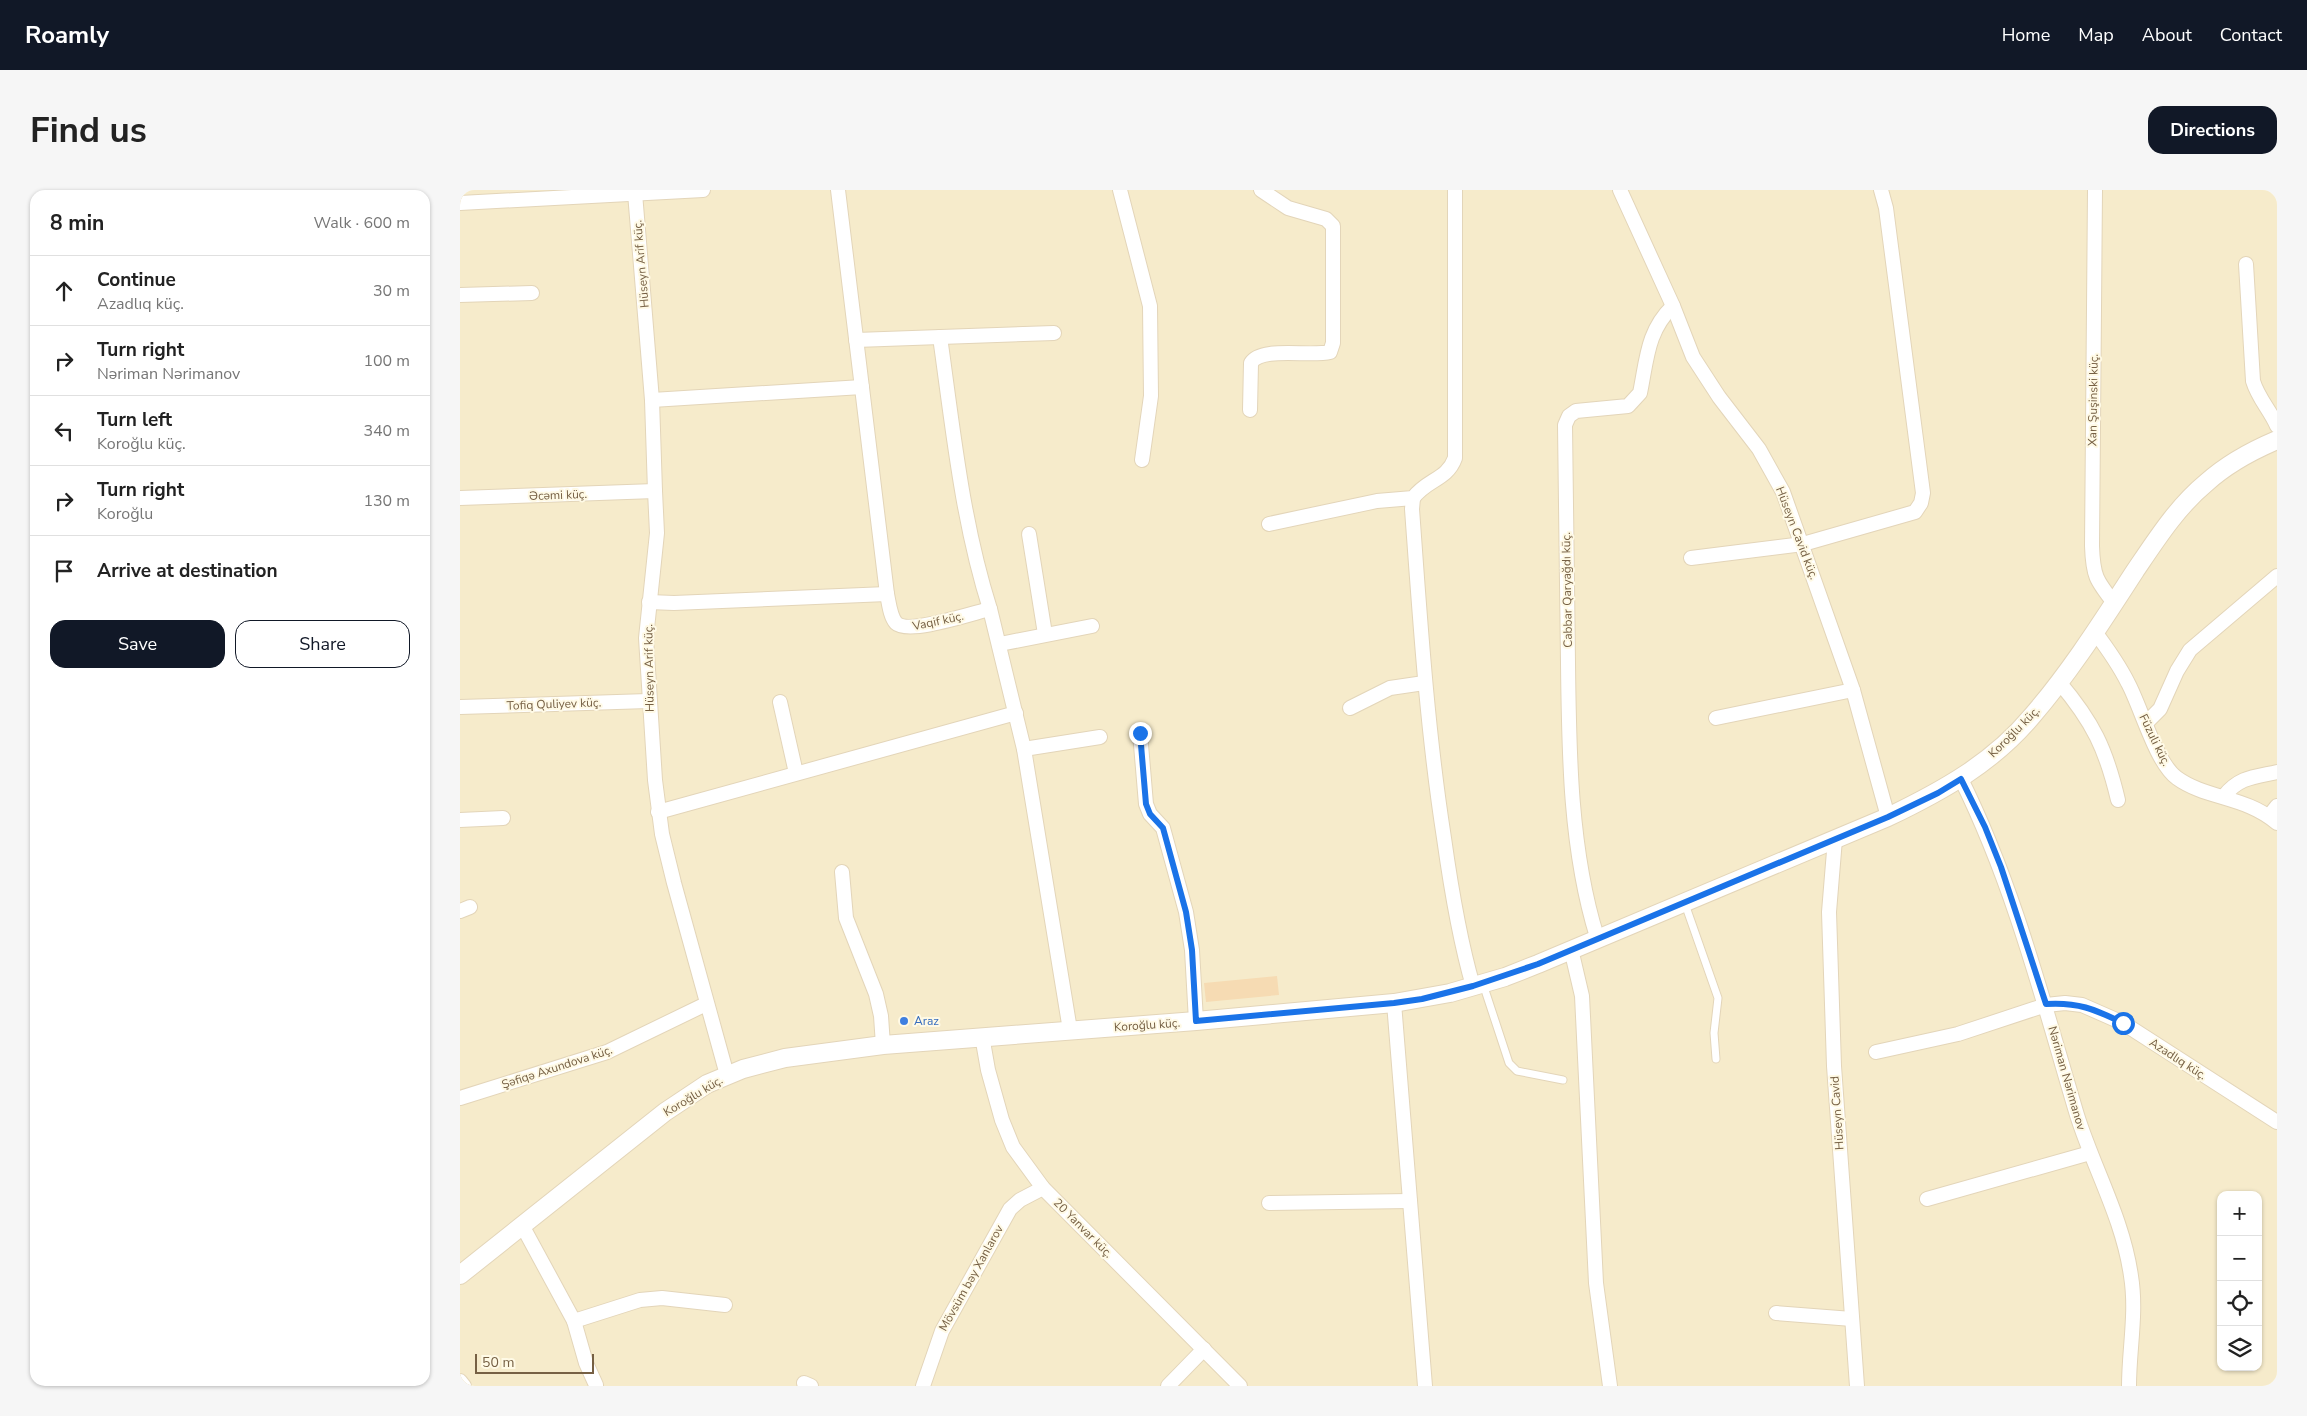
<!DOCTYPE html>
<meta charset="utf-8">
<style>
:root{--surface:#fff;--page:#f6f6f6;--text:#222;--muted:#767676;--line:#e0e0e0;--accent:#111827}
body{margin:0;font-family:"Nunito Sans",sans-serif;background:var(--page);color:var(--text)}
.controls{position:absolute;right:15px;bottom:15px;display:grid;overflow:hidden;border-radius:10px;box-shadow:0 1px 4px #0004}
.controls button{width:45px;height:45px;display:grid;place-items:center;padding:0;border:0;border-bottom:1px solid var(--line);background:var(--surface);color:var(--text);font:25px sans-serif}
.scale{position:absolute;left:15px;bottom:12px;width:119px;box-sizing:border-box;padding-left:5px;border:2px solid #766044;border-top:0;font-size:14px;line-height:18px;white-space:nowrap;color:#766044;-webkit-text-stroke:4px #fffae6;paint-order:stroke}
.stop{position:absolute;width:15px;height:15px;margin:-11px;border:4px solid #1a73e8;border-radius:50%;background:#fff}
.stop.end{background:#1a73e8;border-color:#fff;box-shadow:0 1px 5px #0008}
.list{margin:0;padding:0;list-style:none}
h2{display:flex;justify-content:space-between;align-items:center;height:65px;margin:0;padding:0 20px;font-size:21px}
h2 small{font-size:16px;font-weight:400;color:var(--muted)}
.list li{display:grid;grid-template-columns:32px 1fr auto;gap:15px;align-items:center;box-sizing:border-box;height:70px;padding:0 20px;border-top:1px solid var(--line)}
.list b{display:block;font-size:19px;white-space:nowrap}
.list p{margin:0;font-size:16px;white-space:nowrap;color:var(--muted)}
.list em{font-size:16px;font-style:normal;color:var(--muted)}
.actions{display:flex;gap:10px;padding:15px 20px}
.actions a{flex:1;padding:11px 0;border:1px solid var(--accent);border-radius:15px;text-align:center;font-size:18px;color:var(--accent)}
.actions .main{background:var(--accent);color:#fff}
.icon{flex:none;width:28px;height:28px;fill:none;stroke:currentColor;stroke-width:2;stroke-linecap:round;stroke-linejoin:round}
.map{position:relative;flex:none;width:1817px;height:1196px;overflow:hidden;border-radius:15px}
header{display:flex;align-items:center;gap:30px;box-sizing:border-box;height:70px;padding:0 25px;background:var(--accent);color:#fff}
header strong{font-size:24px}
nav{display:flex;gap:28px;margin-inline-start:auto;font-size:18px}
.intro{display:flex;align-items:center;justify-content:space-between;box-sizing:border-box;height:120px;padding:0 30px}
h1{margin:0;font-size:35px}
.button{padding:12px 22px;border-radius:15px;background:var(--accent);color:#fff;font-size:18px;font-weight:700}
main{display:flex;gap:30px;padding:0 30px}
aside{flex:1;background:var(--surface);border-radius:15px;box-shadow:0 1px 4px #0004}
.map>svg:first-child{display:block}
</style>
<header>
<strong>Roamly</strong>
<nav><a>Home</a><a>Map</a><a>About</a><a>Contact</a></nav>
</header>
<div class="intro"><h1>Find us</h1><a class="button">Directions</a></div>
<main>
<aside>
<h2>8 min<small>Walk · 600 m</small></h2>
<ul class="list">
<li><svg class="icon" aria-label="ahead" viewBox="0 0 24 24"><path d="M12 20V5M6 11l6-6 6 6"/></svg><div><b>Continue</b><p>Azadlıq küç.</p></div><em>30 m</em></li>
<li><svg class="icon" aria-label="right" viewBox="0 0 24 24"><path d="M7 20v-9h11M14 6l5 5-5 5"/></svg><div><b>Turn right</b><p>Nəriman Nərimanov</p></div><em>100 m</em></li>
<li><svg class="icon" aria-label="left" viewBox="0 0 24 24"><path d="M17 20v-9H6M10 6l-5 5 5 5"/></svg><div><b>Turn left</b><p>Koroğlu küç.</p></div><em>340 m</em></li>
<li><svg class="icon" aria-label="right" viewBox="0 0 24 24"><path d="M7 20v-9h11M14 6l5 5-5 5"/></svg><div><b>Turn right</b><p>Koroğlu</p></div><em>130 m</em></li>
<li><svg class="icon" aria-label="arrive" viewBox="0 0 24 24"><path d="M6 21V4h12l-3 4 3 4H6"/></svg><div><b>Arrive at destination</b></div></li>
</ul>
<div class="actions"><a class="main">Save</a><a>Share</a></div>
</aside>
<div class="map">
<svg width="1817" height="1196" viewBox="0 0 1817 1196">
<rect width="100%" height="100%" fill="#fef8de"/>
<path fill="#f6ebcb" fill-rule="evenodd" d="M0,0h1817v1196h-1817zM1761,1005h37v172h-37z"/>
<path fill="#f6dbb3" d="M817,786l2,19 -73,7 -2,-19z"/>
<g fill="none" stroke-linecap="round" stroke-linejoin="round">
<g stroke="#e3d5b9" stroke-width="9">
<g id="service">
<path d="M1225,714l33,94 -4,35 2,26"/>
<path d="M1023,794l26,79 8,8 46,9"/>
</g>
</g>
<g stroke="#e3d5b9" stroke-width="16">
<g id="minor">
<path d="M378,0l49,404c2,9 3,22 9,29 12,12 77,-10 94,-14l34,140 46,281"/>
<path d="M660,0l30,116 1,90 -9,64"/>
<path d="M1160,0l53,116 20,51 26,40 40,52 24,43 70,198 35,127"/>
<path d="M1635,0l-3,356c1,30 4,34 22,57"/>
<path d="M175,3l17,207 3,91 2,42 -11,105 9,142 7,54 12,49 53,192"/>
<path d="M0,13l243,-13"/>
<path d="M1786,74l7,117c5,17 17,29 24,45"/>
<path d="M0,105l72,-2"/>
<path d="M480,147c13,92 22,184 50,272"/>
<path d="M396,150l198,-7"/>
<path d="M192,210l210,-13"/>
<path d="M790,220l1,-47c10,-17 59,-6 79,-11l3,-9v-117l-7,-7 -38,-11 -27,-18"/>
<path d="M0,308l195,-7"/>
<path d="M953,308l-1,11c8,110 15,220 32,329 7,50 15,100 29,148"/>
<path d="M809,334l108,-23 36,-3c14,-19 34,-18 42,-40v-268"/>
<path d="M569,344l16,100"/>
<path d="M1231,368l112,-14 112,-32 6,-9 2,-10 -37,-285 -5,-18"/>
<path d="M189,412l25,1 213,-9"/>
<path d="M1635,442c12,16 24,33 33,51 13,24 28,80 49,95 29,21 69,18 100,45"/>
<path d="M540,454l92,-18"/>
<path d="M1599,492c34,40 47,67 59,118"/>
<path d="M320,512l16,71"/>
<path d="M0,517l188,-6"/>
<path d="M890,518l40,-20 34,-5"/>
<path d="M1256,528l137,-28"/>
<path d="M1686,533l14,-14 17,-38 13,-21 87,-74"/>
<path d="M680,543l6,71 4,10 13,14 23,84 6,38 4,71"/>
<path d="M564,559l76,-12"/>
<path d="M1501,589c53,107 82,222 116,336 17,54 46,104 54,161 6,37 -2,73 -2,110"/>
<path d="M1764,606c15,-19 30,-19 53,-24"/>
<path d="M198,622l358,-99"/>
<path d="M1809,626l8,-10"/>
<path d="M0,630l43,-2"/>
<path d="M1375,649l-6,73 5,154 23,320"/>
<path d="M382,682l4,46 30,76 5,22 2,29"/>
<path d="M0,721l10,-4"/>
<path d="M1137,747c-27,-87 -28,-183 -29,-274 -1,-79 -2,-159 -3,-238l4,-9 7,-5 52,-5 12,-13c7,-34 7,-62 33,-87"/>
<path d="M1111,759l11,47 14,287 14,103"/>
<path d="M934,813l31,383"/>
<path d="M522,846l6,34 14,50 11,27 30,41 197,198"/>
<path d="M1416,862l82,-18 88,-29 19,-2 17,2 41,18 154,99"/>
<path d="M0,908l147,-46 99,-48"/>
<path d="M1467,1009l163,-46"/>
<path d="M809,1013l141,-2"/>
<path d="M63,1037l51,94 66,-21 22,-2 63,7"/>
<path d="M1316,1123l76,6"/>
<path d="M114,1131l12,42 10,22"/>
<path d="M0,1191l4,5"/>
<path d="M344,1193l7,3"/>
<path d="M463,1196l19,-55 68,-122 10,-9 23,-12"/>
<path d="M708,1196l36,-37"/>
</g>
</g>
<g stroke="#e3d5b9" stroke-width="20">
<path id="tertiary" d="M0,1085l205,-163 42,-28 36,-15 42,-11 98,-13 313,-24 198,-18 56,-10 55,-16 33,-13 350,-147c54,-26 105,-54 144,-101 39,-45 71,-96 103,-145 21,-31 42,-64 71,-88 21,-19 45,-32 71,-43"/>
</g>
<use href="#service" stroke="#fff" stroke-width="7"/>
<use href="#minor" stroke="#fff" stroke-width="14"/>
<use href="#tertiary" stroke="#fff" stroke-width="18"/>
</g>
<g fill="none" stroke-linecap="round" stroke-linejoin="round">
<path stroke="#1a73e8" stroke-width="6" d="M680,543l6,71 4,10 13,14 23,84 6,38 4,71 198,-18 28,-4 51,-13 65,-22 350,-147 50,-24 23,-14 24,48 16,40 45,137c32,-2 48,5 77,19"/>
</g>
<circle fill="#3f7fe0" stroke="#fffae6" stroke-width="2" cx="444" cy="831" r="5"/>
<g text-anchor="middle" stroke-width="4" stroke-linejoin="round" paint-order="stroke">
<g font-size="12" fill="#766044" stroke="#fffae6">
<text transform="translate(181 74) rotate(-95)" y="4">Hüseyn Arif küç.</text>
<text transform="translate(1633 210) rotate(-89)" y="4">Xan Şuşinski küç.</text>
<text transform="translate(98 305) rotate(-2)" y="4">Əcəmi küç.</text>
<text transform="translate(1337 343) rotate(69)" y="4">Hüseyn Cavid küç.</text>
<text transform="translate(1107 400) rotate(-91)" y="4">Cabbar Qaryağdı küç.</text>
<text transform="translate(478 431) rotate(-12)" y="4">Vaqif küç.</text>
<text transform="translate(189 478) rotate(-91)" y="4">Hüseyn Arif küç.</text>
<text transform="translate(94 514) rotate(-2)" y="4">Tofiq Quliyev küç.</text>
<text transform="translate(1554 542) rotate(-45)" y="4">Koroğlu küç.</text>
<text transform="translate(1695 550) rotate(64)" y="4">Füzuli küç.</text>
<text transform="translate(687 835) rotate(-4)" y="4">Koroğlu küç.</text>
<text transform="translate(1718 869) rotate(33)" y="4">Azadlıq küç.</text>
<text transform="translate(97 877) rotate(-18)" y="4">Şəfiqə Axundova küç.</text>
<text transform="translate(1607 888) rotate(74)" y="4">Nəriman Nərimanov</text>
<text transform="translate(233 906) rotate(-31)" y="4">Koroğlu küç.</text>
<text transform="translate(1377 923) rotate(-94)" y="4">Hüseyn Cavid</text>
<text transform="translate(623 1038) rotate(45)" y="4">20 Yanvar küç.</text>
<text transform="translate(511 1088) rotate(-61)" y="4">Mövsüm bəy Xanlarov</text>
</g>
<g font-size="12" fill="#366cbe" stroke="#fffae6" text-anchor="start">
<text x="454" y="835">Araz</text>
</g>
</g>
</svg>
<div class="controls">
<button>+</button>
<button>−</button>
<button><svg class="icon" aria-label="locate" viewBox="0 0 24 24"><circle cx="12" cy="12" r="6"/><path d="M12 2v4M12 18v4M2 12h4M18 12h4"/></svg></button>
<button><svg class="icon" aria-label="layers" viewBox="0 0 24 24"><path d="M12 4l9 5-9 5-9-5zM3 14l9 5 9-5"/></svg></button>
</div>
<div class="scale">50 m</div>
<div class="stop" style="left:1663px;top:833px"></div>
<div class="stop end" style="left:680px;top:543px"></div>
</div>
</main>
